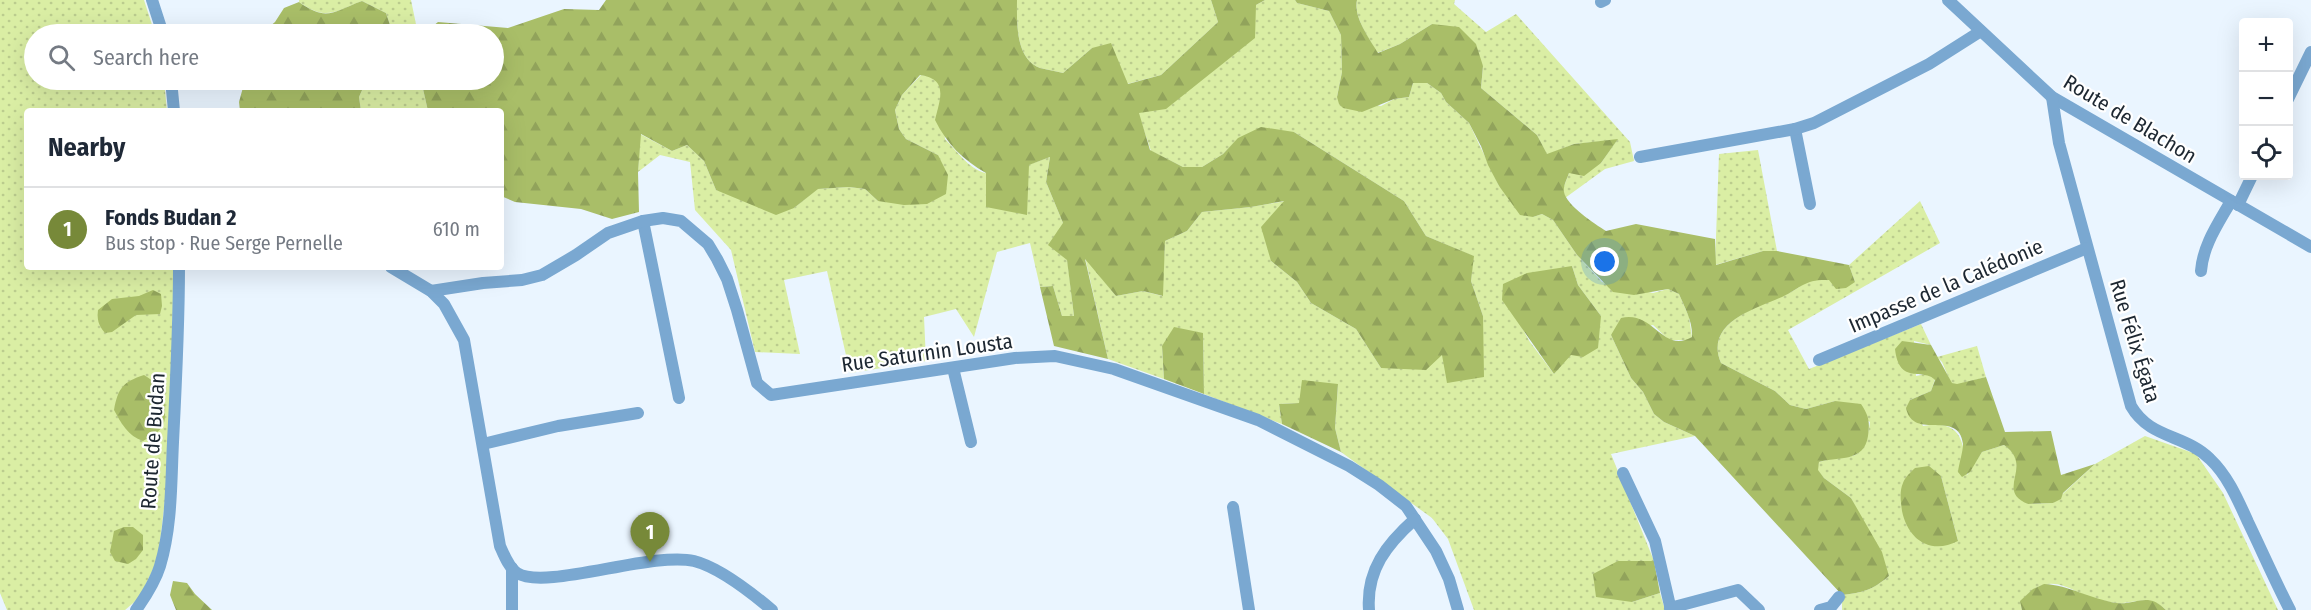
<!DOCTYPE html>
<meta charset="utf-8">
<style>
:root{--surface:#fff;--page:#f2f2f3;--text:#1f2937;--muted:#747a83;--line:#e0e1e3;--accent:#778939}
body{margin:0;font-family:"Fira Sans Condensed",sans-serif;background:var(--page);color:var(--text)}
.controls{position:absolute;right:18px;top:18px;display:grid;overflow:hidden;border-radius:6px;box-shadow:0 6px 24px #0002}
.controls button{width:54px;height:54px;display:grid;place-items:center;padding:0;border:0;border-bottom:2px solid var(--line);background:var(--surface);color:var(--text);font:30px sans-serif}
.you{position:absolute;left:1605px;top:262px;width:21px;height:21px;margin:-15px;border:4px solid #fff;border-radius:50%;background:#1a73e8;box-shadow:0 0 0 9px #1a73e833}
.badge{display:grid;place-items:center;width:39px;height:39px;border-radius:50%;background:var(--accent);color:#fff;font-size:20px;font-weight:700}
.pin{position:absolute;translate:-50% -50px;filter:drop-shadow(0 2px 3px #0008)}
.pin::after{content:'';position:absolute;top:32px;width:21px;height:18px;background:inherit;clip-path:polygon(0 0,100% 0,50% 100%)}
.list{margin:0;padding:0;list-style:none}
h2{display:flex;justify-content:space-between;align-items:center;height:78px;margin:0;padding:0 24px;font-size:26px}
h2 small{font-size:20px;font-weight:400;color:var(--muted)}
.list li{display:grid;grid-template-columns:39px 1fr auto;gap:18px;align-items:center;box-sizing:border-box;height:84px;padding:0 24px;border-top:2px solid var(--line)}
.list b{display:block;font-size:22px;white-space:nowrap}
.list p{margin:0;font-size:20px;white-space:nowrap;color:var(--muted)}
.list em{font-size:20px;font-style:normal;color:var(--muted)}
.icon{flex:none;width:33px;height:33px;fill:none;stroke:currentColor;stroke-width:2;stroke-linecap:round;stroke-linejoin:round}
.map{position:relative;flex:none;width:2311px;height:610px;overflow:hidden}
.search{position:absolute;background:var(--surface);box-shadow:0 6px 24px #0002;left:24px;top:24px;width:480px;height:66px;display:flex;align-items:center;gap:15px;box-sizing:border-box;padding:0 21px;border-radius:33px;color:var(--muted);font-size:22px}
.panel{position:absolute;background:var(--surface);box-shadow:0 6px 24px #0002;left:24px;top:108px;width:480px;height:162px;border-radius:6px}
.map>svg:first-child{display:block}
</style>
<div class="map">
<svg width="2311" height="610" viewBox="0 0 2311 610">
<defs>
<pattern id="grass-dots" width="8" height="8" patternUnits="userSpaceOnUse" patternTransform="scale(1.5)"><rect width="8" height="8" fill="#daeea4"/><path d="M2 2h.1M6 6h.1" fill="none" stroke="#bbcc8e" stroke-width="1.8" stroke-linecap="round"/></pattern>
<pattern id="forest-firs" width="22" height="20" patternUnits="userSpaceOnUse" patternTransform="scale(1.5)"><rect width="22" height="20" fill="#a9be68"/><path d="M5 1l3.5 6h-7zM16 11l3.5 6h-7z" fill="#91a35b"/></pattern>
</defs>
<rect width="100%" height="100%" fill="#eaf5ff"/>
<g fill="url(#grass-dots)" fill-rule="evenodd">
<path d="M0,0h144l11,34h-121v46h130l3,31h-140v156h147l-5,199 -11,93 -19,39 -14,12h-118l-7,-17z"/>
<path d="M299,0h112l7,34h-25l-7,-21 -24,-12c-28,11 -36,20 -63,1z"/>
<path d="M1017,0h194l7,22 -57,53 -34,9 -35,-36 -29,25c-7,-2 -16,-3 -23,-5 -25,-9 -23,-46 -23,-68z"/>
<path d="M1265,0h30l2,3 32,8 12,24 1,37 -5,25 44,9 13,-7 15,-2 4,-14h14l14,10 5,9 23,21 30,63 34,31 9,-3 11,6 24,35 25,27 51,11 15,-4 11,5 10,23 3,20 -5,3h-18l-16,-15 -42,10 20,43 12,14 11,22 10,8 31,14 -84,18 43,107h-36l14,41 28,-9 5,17h-191l-26,-71 -16,-21 -91,-66 -6,-24 3,-44 -39,19 -20,1 3,20 -78,-30 -1,-61 -41,13 2,33 -56,-20 -23,-102 31,39 27,-5 19,5 3,-55 22,-10 15,-19 49,-5 34,-6 -14,60 26,21 14,21 45,26 25,39 61,-14 41,-38 -12,-35 2,-25 -47,-20 -22,-35 -110,-69 -55,6 -16,16 -21,13h-19l-32,-16 -13,-38 118,-108zM1572,266l6,19 23,31 -47,58 -24,-32 -12,-21z"/>
<path d="M1357,0h98l-1,4 32,28 30,-18 114,128 4,19 -29,8 -40,29 -2,-9 6,-16 32,-10 16,-23 -43,4 -27,11 -10,-20 -56,-47 2,-22 -51,-42 -32,20 -23,9c-7,-14 -24,-36 -20,-53z"/>
<path d="M921,75c5,1 13,1 17,7 7,11 6,43 7,57 11,11 24,30 40,34 13,3 52,-11 65,-16l-4,25 17,41 11,93h-12l-9,-30 -13,1 -10,-44 -33,9 -23,85 -18,-28 -32,8 2,44 -76,12 -23,-102 -43,9 16,74 -45,-2 -24,-102 -36,-40 -5,-48 -30,-7 -22,17 2,-38 32,17 15,-6 17,16 12,29 78,18 23,-19 32,-2 16,2 13,12 60,-46 -32,-16 -7,-10 -4,-19 7,-15z"/>
<path d="M359,80h62l7,31h-67l-2,-14 4,-9z"/>
<path d="M1758,150l19,101h-14l-48,14 4,-111z"/>
<path d="M1920,201l20,42 -152,87 21,39 112,-45 10,21 -17,-4 2,35c8,-2 13,-3 19,3l-4,12 -21,9 13,26c41,-7 40,17 44,49l15,-23 22,-7c20,14 11,25 10,46l14,13 25,-1 42,-39 50,-28 51,18 27,39 55,117h-112c-14,-14 -26,-9 -43,-7 -7,1 -16,-2 -23,-3 -19,-3 -37,-21 -57,-15 -9,2 -16,10 -22,16l1,9h-180v-15c22,-3 29,-4 47,-19l-38,-78 -27,-20 -7,-8 2,-8c34,-10 44,5 51,-40l-35,-21 -29,8 -16,-4 -15,-14 -54,-28c-18,-42 40,-57 68,-70 8,-3 16,-12 24,-14 13,-2 29,2 42,3l-6,-17zM1915,468l26,8 17,65z"/>
<path d="M1977,346l9,31 -29,8 -6,-2 -9,-21 -5,-5z"/>
</g>
<g fill="url(#forest-firs)">
<path d="M606,0h411c0,22 -2,59 23,68 7,2 16,3 23,5l29,-25 19,-5 17,41 33,-9 57,-53 -7,-22h54l-9,5 -1,33 -89,71 -27,4 11,37 33,17h19l21,-13 15,-16 23,-11 33,5 110,69 22,35 48,20 -3,25 12,35 1,61 -37,6 -5,-28 -16,15 -45,-2 -25,-39 -45,-26 -14,-21 -26,-21 -10,-34 23,-26 -33,6 -49,5 -15,19 -22,10 -2,55 -20,-5 -27,5 -31,-37 23,100 -54,-13 -14,-59 13,-1 9,30h12l-7,-56 -19,-15 15,-22 -17,-41 4,-25 -21,8 -2,50 -41,-8v-34c-23,-13 -39,-29 -51,-53 5,-21 14,-41 -15,-45l-18,20 -7,15 4,19 7,10 32,16 10,20 -2,19 -19,10 -23,1 -26,-4 -13,-12 -16,-2 -31,2 -24,19 -18,7 -60,-25 -12,-29 -17,-16 -15,6 -31,-17 -3,38 1,40 -27,7 -31,-10 -66,-7 -14,-6v-85h-73l-7,-31h73v-46h-71l15,-12 70,6 56,-19 35,1z"/>
<path d="M1295,0h62c-4,17 13,39 21,53l22,-9 32,-20 27,3 17,17 7,22 -2,22 56,47 10,19 27,-10 44,-5 -17,24 -17,13 -15,-3c-2,6 -6,13 -5,19 2,13 31,32 42,39l30,-7 79,15 1,26 47,-14h14l72,14 6,17 -9,6 -10,1 -7,-9c-24,-1 -27,7 -47,17 -27,12 -78,26 -61,66l54,28 15,14 16,4 29,-8 26,3c8,12 9,18 7,32 -4,27 -29,20 -49,26l-1,8 6,8 27,20 31,54 7,24c-18,15 -25,16 -47,19l-147,-159 -31,-14 -10,-8 -11,-22 -12,-14 -20,-43 10,-17c33,-8 41,36 71,19 1,-15 -7,-29 -13,-43l-11,-5 -34,6 -21,-3 -36,-37 -24,-35 -11,-6 -9,3 -13,-2 -21,-29 -11,-21 -7,-19 -12,-23 -23,-21 -5,-9 -14,-10h-14l-4,14 -15,2 -32,13 -19,-4 -4,-4 -2,-7 5,-25 -1,-37 -12,-24 -32,-8z"/>
<path d="M362,1l24,12 7,21h-132l14,-12 9,-14 15,-6c28,20 33,10 63,-1z"/>
<path d="M213,27l31,7h-40l-1,-2z"/>
<path d="M245,80h114l4,8 -4,9 2,14h-121l-1,-9z"/>
<path d="M1572,266l6,19 23,31 -3,32 -15,9 -12,-2 -17,19 -52,-74 1,-16 24,-11z"/>
<path d="M153,290l8,4 1,12 -2,8 -24,1 -24,17 -7,1c-7,-8 -8,-14 -7,-23l14,-11 27,-3z"/>
<path d="M1174,327l29,6 1,61 -40,-15 -2,-33z"/>
<path d="M1902,341l29,4 21,38 5,1 29,-7 19,55 46,-1 10,44 34,-11 -32,29 -2,6 -8,4 -25,1c-34,-14 7,-37 -24,-59l-22,7 -12,20 -8,5 -4,-5c1,-9 5,-20 5,-28 -4,-36 -50,-2 -57,-36l4,-8 21,-9 4,-11c-11,-13 -36,6 -40,-31z"/>
<path d="M144,375c15,9 23,20 21,38 0,5 0,9 -3,14 -5,7 -12,10 -19,14 -15,-5 -22,-18 -29,-31 4,-22 9,-28 30,-35z"/>
<path d="M1302,380l36,4 -3,44 6,24 -59,-28 -3,-20 20,-1z"/>
<path d="M1929,466l12,10 17,65c-27,14 -50,-1 -56,-30 -1,-9 -3,-19 1,-28 2,-6 8,-11 12,-15z"/>
<path d="M124,527h9l10,8v15l-7,9 -8,5 -13,-3 -5,-9 4,-21z"/>
<path d="M1618,561h36l6,32 -28,9 -36,-5 -3,-23z"/>
<path d="M173,581l14,2 8,11 17,16h-36l-6,-15z"/>
<path d="M2044,584c25,1 46,15 73,19 19,2 31,-12 49,7h-144l-2,-9 13,-12z"/>
</g>
<g fill="none" stroke-linecap="round" stroke-linejoin="round">
<g stroke="#7aa8d1" stroke-width="12">
<path d="M152,0l11,34"/>
<path d="M1948,0l104,97 259,150"/>
<path d="M1601,2l4,-2"/>
<path d="M171,80l3,31"/>
<path d="M2052,97l7,46 72,263c19,33 54,28 79,53 18,17 28,41 38,63 14,29 27,59 42,88"/>
<path d="M2288,99l23,-47"/>
<path d="M1795,129l15,75"/>
<path d="M1640,157l155,-28 19,-6 115,-59 52,-33"/>
<path d="M2238,205l14,-29"/>
<path d="M643,221l36,177"/>
<path d="M391,267l40,24 13,13 20,36 36,206c4,9 9,22 17,27 28,18 135,-22 177,-12 24,6 59,33 78,49"/>
<path d="M2201,271c2,-26 17,-47 30,-70"/>
<path d="M431,291l52,-8 39,-3 20,-5 34,-20 32,-22 35,-12 20,-3 18,3 27,23 9,15 10,20 10,31 20,73 14,12 244,-37 40,-2 59,13 144,51 91,46 30,19 27,21 30,45 13,28 9,31"/>
<path d="M1819,360l268,-112"/>
<path d="M953,368l18,74"/>
<path d="M483,444l75,-18 80,-13"/>
<path d="M1623,473l32,68 16,69"/>
<path d="M1233,507l16,103"/>
<path d="M512,568v42"/>
<path d="M1670,608l68,-18 21,20"/>
<path d="M136,610c10,-14 19,-28 24,-44 12,-40 11,-83 13,-124 3,-58 6,-116 6,-175"/>
<path d="M1369,610c-3,-40 18,-66 46,-91"/>
<path d="M1820,610l11,-3 8,-10"/>
</g>
</g>
<g text-anchor="middle" stroke-width="4.5" stroke-linejoin="round" paint-order="stroke">
<g font-size="21" fill="#1d2731" stroke="#fff">
<text transform="translate(2130 119) rotate(31)" y="7">Route de Blachon</text>
<text transform="translate(1946 286) rotate(-23)" y="7">Impasse de la Calédonie</text>
<text transform="translate(2135 341) rotate(73)" y="7">Rue Félix Égata</text>
<text transform="translate(927 353) rotate(-8)" y="7">Rue Saturnin Lousta</text>
<text transform="translate(153 441) rotate(-86)" y="7">Route de Budan</text>
</g>
</g>
</svg>
<div class="controls">
<button>+</button>
<button>−</button>
<button><svg class="icon" aria-label="locate" viewBox="0 0 24 24"><circle cx="12" cy="12" r="6"/><path d="M12 2v4M12 18v4M2 12h4M18 12h4"/></svg></button>
</div>
<div class="you"></div>
<div class="pin badge" style="left:650px;top:562px">1</div>
<div class="search"><svg class="icon" aria-label="search" viewBox="0 0 24 24"><circle cx="10" cy="10" r="6"/><path d="M15 15l6 6"/></svg>Search here</div>
<section class="panel">
<h2>Nearby<small></small></h2>
<ul class="list">
<li><span class="badge">1</span><div><b>Fonds Budan 2</b><p>Bus stop · Rue Serge Pernelle</p></div><em>610 m</em></li>
</ul>
</section>
</div>
